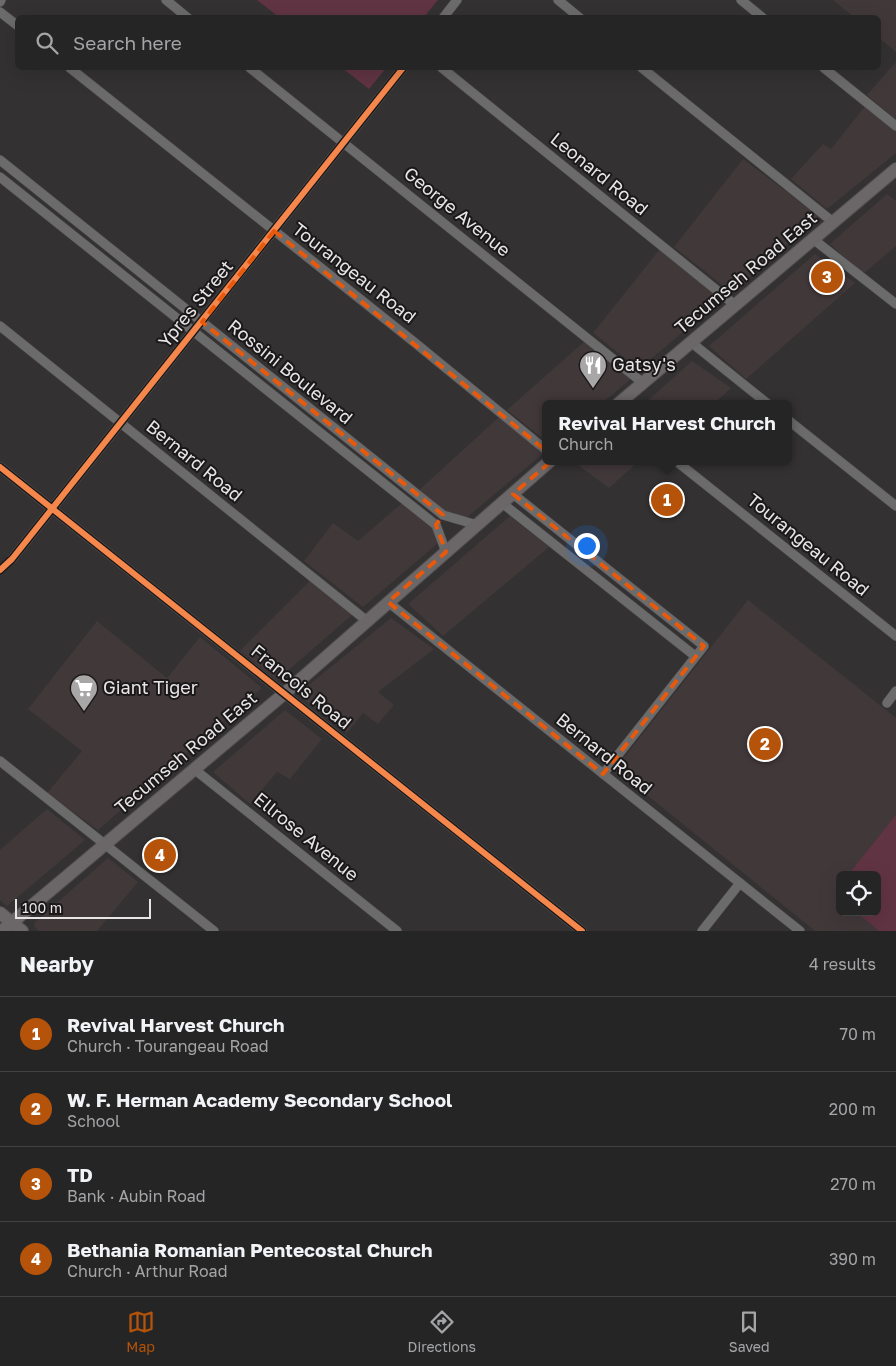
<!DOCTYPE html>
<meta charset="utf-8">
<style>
:root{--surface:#262526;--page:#2e2d2e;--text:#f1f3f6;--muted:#a4a5a7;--line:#424243;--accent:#b45309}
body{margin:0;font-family:"Golos Text",sans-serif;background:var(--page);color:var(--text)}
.controls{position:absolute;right:15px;bottom:15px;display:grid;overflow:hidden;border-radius:8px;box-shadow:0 5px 20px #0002}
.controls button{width:45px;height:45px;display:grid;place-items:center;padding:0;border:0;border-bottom:1px solid var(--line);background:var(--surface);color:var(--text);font:25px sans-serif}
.scale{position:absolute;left:15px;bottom:12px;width:136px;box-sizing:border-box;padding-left:5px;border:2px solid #e8e5e6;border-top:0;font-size:14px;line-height:18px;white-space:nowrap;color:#e8e5e6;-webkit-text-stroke:4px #1a1819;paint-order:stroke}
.you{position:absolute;left:586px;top:545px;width:18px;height:18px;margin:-12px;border:4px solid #fff;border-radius:50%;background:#1a73e8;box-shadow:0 0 0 8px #1a73e833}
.badge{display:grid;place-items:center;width:32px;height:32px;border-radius:50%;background:var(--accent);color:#fff;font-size:16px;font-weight:700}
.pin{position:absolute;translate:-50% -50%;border:2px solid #fff;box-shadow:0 1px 5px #0006}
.popup{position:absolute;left:542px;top:400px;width:250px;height:65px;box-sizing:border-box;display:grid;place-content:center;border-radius:8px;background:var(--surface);filter:drop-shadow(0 1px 4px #0005);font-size:16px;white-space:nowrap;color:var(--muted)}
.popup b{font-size:19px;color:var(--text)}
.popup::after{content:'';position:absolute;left:50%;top:100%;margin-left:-10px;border:10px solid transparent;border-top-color:var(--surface)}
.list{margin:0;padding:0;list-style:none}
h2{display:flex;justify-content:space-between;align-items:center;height:65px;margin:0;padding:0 20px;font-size:21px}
h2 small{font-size:16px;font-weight:400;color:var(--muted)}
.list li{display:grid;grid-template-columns:32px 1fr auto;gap:15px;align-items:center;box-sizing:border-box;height:75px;padding:0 20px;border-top:1px solid var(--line)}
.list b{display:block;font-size:19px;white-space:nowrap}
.list p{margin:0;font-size:16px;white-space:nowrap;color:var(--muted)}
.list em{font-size:16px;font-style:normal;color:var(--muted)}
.icon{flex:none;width:28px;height:28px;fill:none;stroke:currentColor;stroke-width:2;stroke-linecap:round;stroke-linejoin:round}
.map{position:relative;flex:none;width:896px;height:931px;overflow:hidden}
.search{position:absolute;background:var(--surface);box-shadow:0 5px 20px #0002;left:15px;right:15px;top:15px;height:55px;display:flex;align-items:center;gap:12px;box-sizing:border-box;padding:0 18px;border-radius:8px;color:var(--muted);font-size:19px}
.sheet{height:365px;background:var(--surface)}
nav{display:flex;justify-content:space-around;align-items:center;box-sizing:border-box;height:70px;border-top:1px solid var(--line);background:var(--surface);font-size:14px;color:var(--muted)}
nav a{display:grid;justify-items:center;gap:2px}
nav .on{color:var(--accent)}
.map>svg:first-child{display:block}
</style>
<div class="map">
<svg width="896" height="931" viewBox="0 0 896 931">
<rect width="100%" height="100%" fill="#333132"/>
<g fill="#41383a" fill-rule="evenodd">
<path d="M833,0h63v52l-17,-14 -1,-20 -24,-1z"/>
<path d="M896,62v57l-29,-24z"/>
<path d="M866,105l30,26v22l-69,56 -36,-30 32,-35 8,5z"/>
<path d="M743,159l77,58 -89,75 -57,-45z"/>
<path d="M887,194l9,7v45l-33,28 -33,-30z"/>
<path d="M660,249l62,50 -83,70 -46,-36z"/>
<path d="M815,254l40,29 -109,96 -37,-33z"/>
<path d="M585,341l46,38 -30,25h-55v37l-39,-31z"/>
<path d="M692,361l39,27 -17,16h-70z"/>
<path d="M499,417l45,36 -78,65 -18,-4 -30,-23z"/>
<path d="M575,461h64l-30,27 -35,-26z"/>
<path d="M402,503l42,35 -81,69 -59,-46 29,-38 25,18z"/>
<path d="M510,516l39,31 -106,89 -35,-32z"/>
<path d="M310,581l42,34 -75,65 -37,-29z"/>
<path d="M748,600l148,118v213h-81l-200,-162zM840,875h37v37h-37z"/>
<path d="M391,618l43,31 -56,43 16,13 -16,19 -15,-11 -16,20 -47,-36 10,-13z"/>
<path d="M97,621l70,57 33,-41 62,51 -164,142 -51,-37 35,-42 -54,-42z"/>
<path d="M285,710l37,29 -32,40 -13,-7 -27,32 -37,-32z"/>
<path d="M47,809l38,31 -78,66 -7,-6v-50z"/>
<path d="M108,858l30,24 -41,49h-58l-4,-3 -1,-5z"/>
</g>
<g fill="#613443">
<path d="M257,0h181l-14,17h-145z"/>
<path d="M342,68h44l-17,21z"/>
<path d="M896,815v116h-17l-23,-19h21v-37h-29z"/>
</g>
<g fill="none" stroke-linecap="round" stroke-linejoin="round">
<g stroke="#514e4f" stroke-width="10">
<g id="street">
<path d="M166,0l22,18"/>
<path d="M558,0l22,18"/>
<path d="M741,0l22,18"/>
<path d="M0,2l1,-2"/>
<path d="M0,12l18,14"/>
<path d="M443,18l14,-18"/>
<path d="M70,68l344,274 132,108"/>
<path d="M250,68l393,315"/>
<path d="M442,68l293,237"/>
<path d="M642,68l191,154"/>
<path d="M824,68l72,58"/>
<path d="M0,160l443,355 34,10"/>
<path d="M0,177l436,348 10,27"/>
<path d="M813,239l83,65"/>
<path d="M0,326l367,295"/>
<path d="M692,343l76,61"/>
<path d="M788,420l108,86"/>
<path d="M676,461l220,175"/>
<path d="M0,467l582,464"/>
<path d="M513,494l191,152 -101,128"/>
<path d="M502,503l193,153"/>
<path d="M12,559l391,-491"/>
<path d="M388,602l412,329"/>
<path d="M887,703l9,-12"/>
<path d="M0,761l214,170"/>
<path d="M194,769l203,162"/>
<path d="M702,931l38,-48"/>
</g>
</g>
<g stroke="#514e4f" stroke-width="14">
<g id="secondary">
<path d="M618,404l278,-235"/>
<path d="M0,913l22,18"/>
<path d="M2,931l283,-238 265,-232"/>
</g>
</g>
<use href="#street" stroke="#6c6b6b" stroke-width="9"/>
<use href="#secondary" stroke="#6b6668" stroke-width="12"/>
<g stroke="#1a1819" stroke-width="9">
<g id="cycleway">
<path d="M0,467l582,464"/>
<path d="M0,570l12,-11 391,-491"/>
</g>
</g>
<use href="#cycleway" stroke="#f5874c" stroke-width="6"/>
</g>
<path fill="none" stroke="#e8590c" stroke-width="4" stroke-dasharray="10 6" stroke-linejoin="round" d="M274,231l281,227 -42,36 191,152 -101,128 -215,-172 58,-50 -10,-27 7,-10 -241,-193z"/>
<defs>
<g id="restaurant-pin" transform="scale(1.4375)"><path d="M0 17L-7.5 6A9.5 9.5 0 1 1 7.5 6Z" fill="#a9a6a7" stroke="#1a1819"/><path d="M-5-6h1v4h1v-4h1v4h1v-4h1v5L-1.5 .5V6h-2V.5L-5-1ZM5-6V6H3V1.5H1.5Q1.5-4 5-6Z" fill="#fff"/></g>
<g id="supermarket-pin" transform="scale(1.4375)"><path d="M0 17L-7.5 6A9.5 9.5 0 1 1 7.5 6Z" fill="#a9a6a7" stroke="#1a1819"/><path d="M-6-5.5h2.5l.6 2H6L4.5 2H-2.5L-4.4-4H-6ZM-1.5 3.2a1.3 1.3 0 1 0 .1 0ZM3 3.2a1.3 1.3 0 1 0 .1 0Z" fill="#fff"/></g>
</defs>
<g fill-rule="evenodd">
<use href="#restaurant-pin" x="593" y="365"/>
<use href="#supermarket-pin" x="84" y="688"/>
</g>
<g text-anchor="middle" stroke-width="4" stroke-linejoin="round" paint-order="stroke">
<g font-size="18" fill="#e8e5e6" stroke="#1a1819">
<text transform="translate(599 174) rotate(39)" y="6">Leonard Road</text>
<text transform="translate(457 212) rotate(39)" y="6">George Avenue</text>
<text transform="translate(354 273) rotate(38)" y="6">Tourangeau Road</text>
<text transform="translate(746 273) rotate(-40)" y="6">Tecumseh Road East</text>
<text transform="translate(196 304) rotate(-51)" y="6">Ypres Street</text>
<text transform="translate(290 372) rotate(39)" y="6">Rossini Boulevard</text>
<text transform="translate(194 461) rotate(39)" y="6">Bernard Road</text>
<text transform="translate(808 545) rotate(39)" y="6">Tourangeau Road</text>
<text transform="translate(301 687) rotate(39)" y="6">Francois Road</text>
<text transform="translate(186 753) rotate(-40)" y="6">Tecumseh Road East</text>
<text transform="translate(604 754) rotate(39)" y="6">Bernard Road</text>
<text transform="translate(306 837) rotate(39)" y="6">Ellrose Avenue</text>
</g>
<g font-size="18" fill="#e8e5e6" stroke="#1a1819" text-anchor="start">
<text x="612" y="371">Gatsy's</text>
<text x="103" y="694">Giant Tiger</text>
</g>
</g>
</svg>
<div class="controls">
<button><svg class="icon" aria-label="locate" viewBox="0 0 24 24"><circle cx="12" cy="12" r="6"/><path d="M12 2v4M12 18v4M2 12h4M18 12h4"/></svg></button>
</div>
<div class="scale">100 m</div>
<div class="you"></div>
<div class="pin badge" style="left:667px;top:500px">1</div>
<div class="popup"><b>Revival Harvest Church</b>Church</div>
<div class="pin badge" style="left:765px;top:744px">2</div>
<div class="pin badge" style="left:827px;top:277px">3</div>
<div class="pin badge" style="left:160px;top:855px">4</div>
<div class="search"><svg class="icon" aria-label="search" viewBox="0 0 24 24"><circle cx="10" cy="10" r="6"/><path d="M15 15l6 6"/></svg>Search here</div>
</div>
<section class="sheet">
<h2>Nearby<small>4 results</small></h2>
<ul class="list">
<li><span class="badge">1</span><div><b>Revival Harvest Church</b><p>Church · Tourangeau Road</p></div><em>70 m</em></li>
<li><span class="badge">2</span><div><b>W. F. Herman Academy Secondary School</b><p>School</p></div><em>200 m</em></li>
<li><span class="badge">3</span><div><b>TD</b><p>Bank · Aubin Road</p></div><em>270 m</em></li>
<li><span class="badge">4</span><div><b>Bethania Romanian Pentecostal Church</b><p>Church · Arthur Road</p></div><em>390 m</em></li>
</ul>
</section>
<nav>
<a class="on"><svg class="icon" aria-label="map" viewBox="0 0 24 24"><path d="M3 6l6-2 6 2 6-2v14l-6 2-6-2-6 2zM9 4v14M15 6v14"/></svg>Map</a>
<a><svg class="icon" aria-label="directions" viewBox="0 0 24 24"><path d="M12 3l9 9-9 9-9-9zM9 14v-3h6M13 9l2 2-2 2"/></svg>Directions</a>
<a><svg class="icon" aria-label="saved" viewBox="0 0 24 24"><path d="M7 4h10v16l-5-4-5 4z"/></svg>Saved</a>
</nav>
